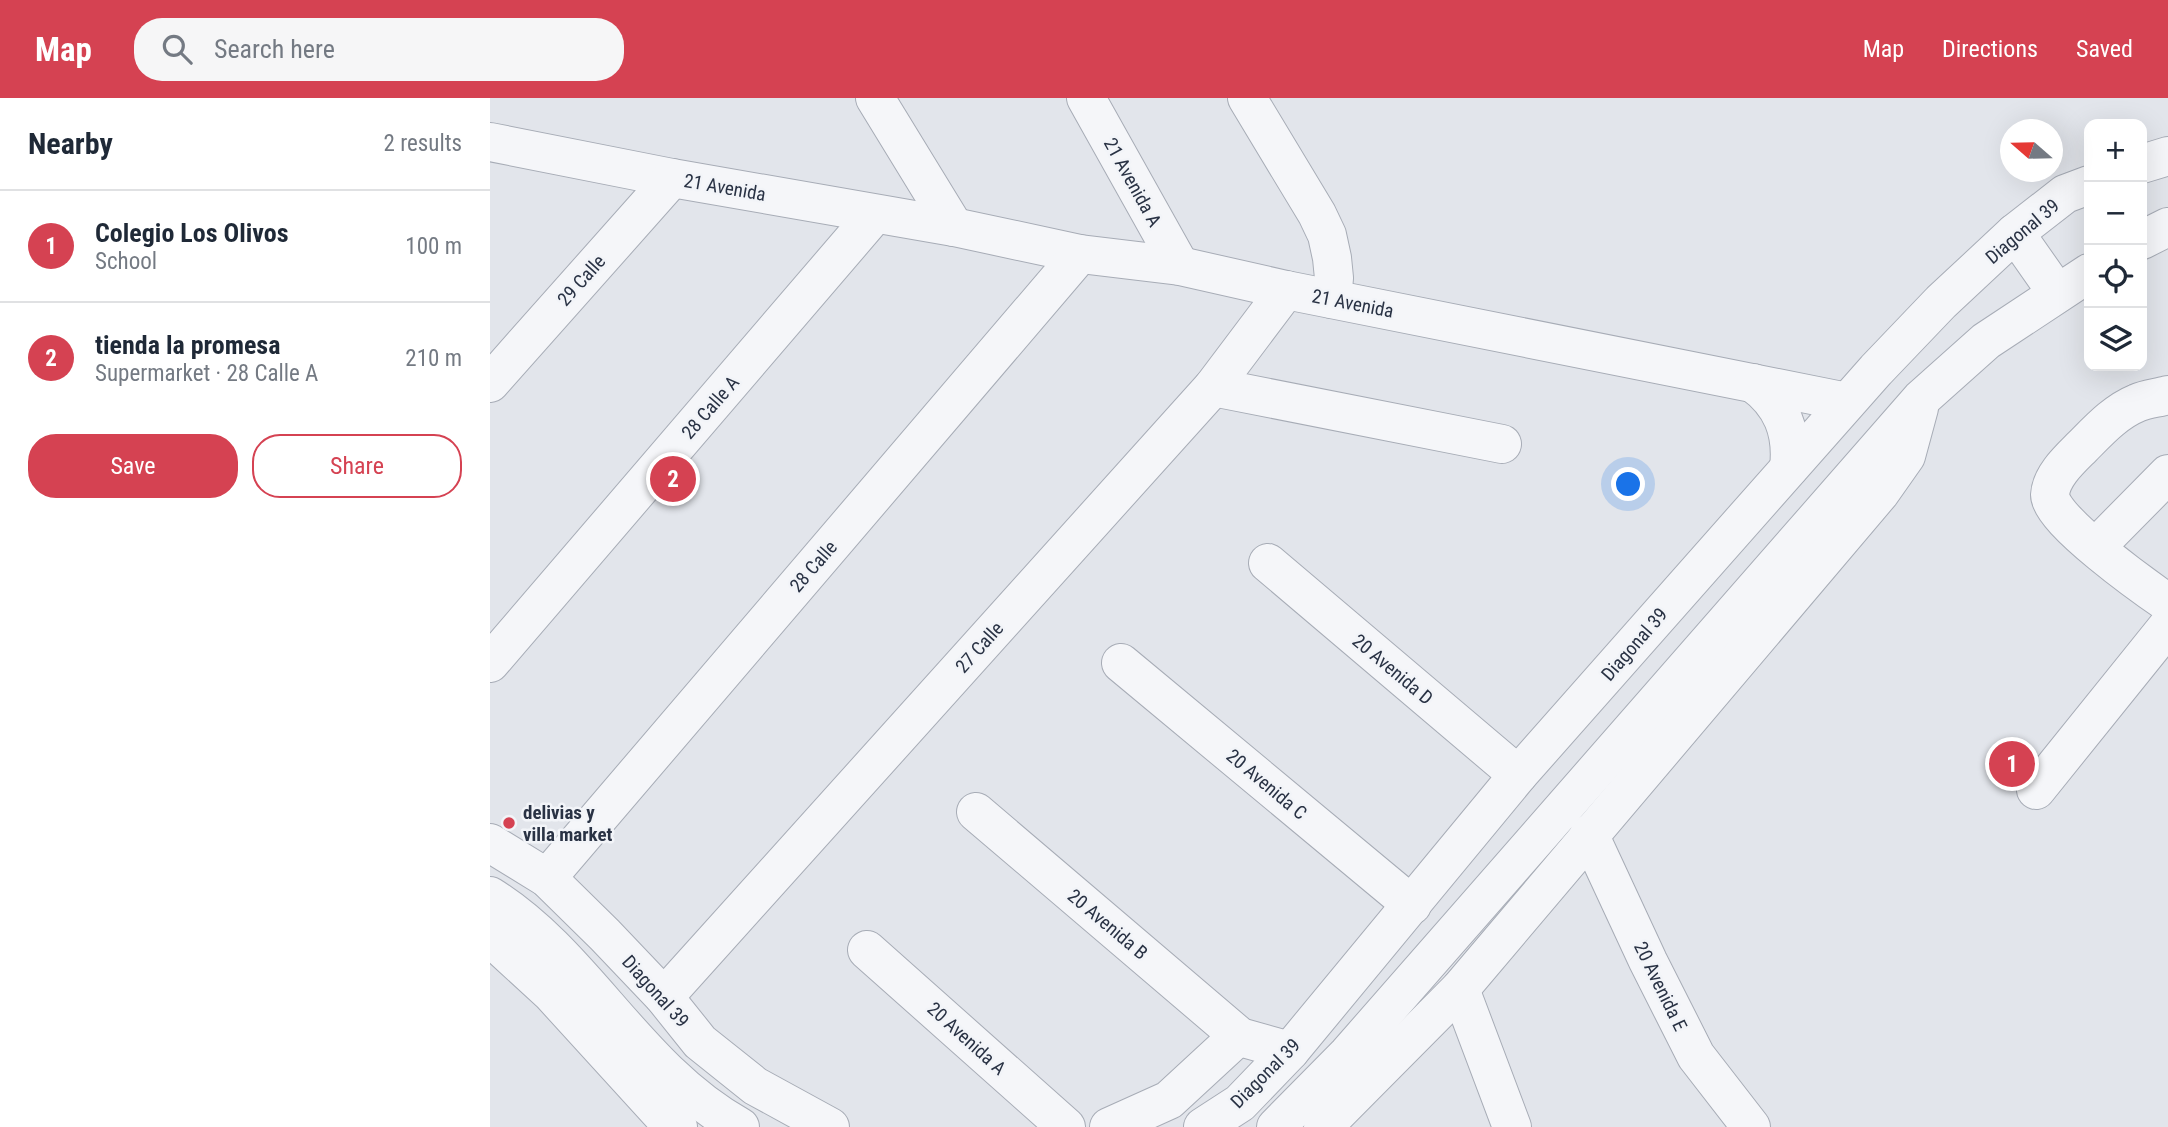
<!DOCTYPE html>
<meta charset="utf-8">
<style>
:root{--surface:#fff;--page:#f6f6f7;--text:#1f2937;--muted:#747a83;--line:#e0e1e3;--accent:#d54252}
body{margin:0;font-family:"Roboto Condensed",sans-serif;background:var(--page);color:var(--text)}
.controls{position:absolute;right:21px;top:21px;display:grid;overflow:hidden;border-radius:14px;box-shadow:0 7px 28px #0002}
.controls button{width:63px;height:63px;display:grid;place-items:center;padding:0;border:0;border-bottom:2px solid var(--line);background:var(--surface);color:var(--text);font:35px sans-serif}
.compass{position:absolute;left:1510px;top:21px;width:63px;height:63px;border-radius:50%;background:var(--surface);box-shadow:0 7px 28px #0002;rotate:290deg}
.you{position:absolute;left:1139px;top:387px;width:24px;height:24px;margin:-18px;border:5px solid #fff;border-radius:50%;background:#1a73e8;box-shadow:0 0 0 10px #1a73e833}
.badge{display:grid;place-items:center;width:46px;height:46px;border-radius:50%;background:var(--accent);color:#fff;font-size:23px;font-weight:700}
.pin{position:absolute;translate:-50% -50%;border:4px solid #fff;box-shadow:0 2px 7px #0006}
.list{margin:0;padding:0;list-style:none}
h2{display:flex;justify-content:space-between;align-items:center;height:91px;margin:0;padding:0 28px;font-size:30px}
h2 small{font-size:23px;font-weight:400;color:var(--muted)}
.list li{display:grid;grid-template-columns:46px 1fr auto;gap:21px;align-items:center;box-sizing:border-box;height:112px;padding:0 28px;border-top:2px solid var(--line)}
.list b{display:block;font-size:26px;white-space:nowrap}
.list p{margin:0;font-size:23px;white-space:nowrap;color:var(--muted)}
.list em{font-size:23px;font-style:normal;color:var(--muted)}
.actions{display:flex;gap:14px;padding:21px 28px}
.actions a{flex:1;padding:16px 0;border:2px solid var(--accent);border-radius:28px;text-align:center;font-size:24px;color:var(--accent)}
.actions .main{background:var(--accent);color:#fff}
.icon{flex:none;width:38px;height:38px;fill:none;stroke:currentColor;stroke-width:2;stroke-linecap:round;stroke-linejoin:round}
.map{position:relative;flex:none;width:1678px;height:1029px;overflow:hidden}
header{display:flex;align-items:center;gap:42px;box-sizing:border-box;height:98px;padding:0 35px;background:var(--accent);color:#fff}
header strong{font-size:33px}
nav{display:flex;gap:38px;margin-inline-start:auto;font-size:24px}
.search{width:490px;height:63px;background:var(--page);display:flex;align-items:center;gap:18px;box-sizing:border-box;padding:0 24px;border-radius:28px;color:var(--muted);font-size:26px}
main{display:flex}
aside{flex:1;background:var(--surface)}
.map>svg:first-child{display:block}
</style>
<header>
<strong>Map</strong>
<div class="search"><svg class="icon" aria-label="search" viewBox="0 0 24 24"><circle cx="10" cy="10" r="6"/><path d="M15 15l6 6"/></svg>Search here</div>
<nav><a>Map</a><a>Directions</a><a>Saved</a></nav>
</header>
<main>
<aside>
<h2>Nearby<small>2 results</small></h2>
<ul class="list">
<li><span class="badge">1</span><div><b>Colegio Los Olivos</b><p>School</p></div><em>100 m</em></li>
<li><span class="badge">2</span><div><b>tienda la promesa</b><p>Supermarket · 28 Calle A</p></div><em>210 m</em></li>
</ul>
<div class="actions"><a class="main">Save</a><a>Share</a></div>
</aside>
<div class="map">
<svg width="1678" height="1029" viewBox="0 0 1678 1029">
<rect width="100%" height="100%" fill="#e2e5eb"/>
<g fill="none" stroke-linecap="round" stroke-linejoin="round">
<g stroke="#a7acb6" stroke-width="40">
<g id="minor">
<path d="M385,0l79,129"/>
<path d="M596,0l94,168"/>
<path d="M757,0l70,116 10,21 5,23 2,20 -2,21"/>
<path d="M0,44l182,36 282,49 126,27 100,12 106,24 561,112"/>
<path d="M1652,66l26,-8"/>
<path d="M1525,135l42,60"/>
<path d="M1652,142l26,-13"/>
<path d="M0,285l182,-205"/>
<path d="M1263,285c29,21 40,49 36,85"/>
<path d="M723,289l289,57"/>
<path d="M1678,297c-10,3 -22,4 -31,8 -22,9 -39,28 -55,44 -12,12 -31,29 -32,48 0,25 96,93 118,108"/>
<path d="M1606,449l72,-73"/>
<path d="M778,465l250,212"/>
<path d="M0,565l385,-449"/>
<path d="M631,565l291,242"/>
<path d="M1546,692l132,-164"/>
<path d="M486,714l264,225 50,14"/>
<path d="M1099,736l59,127 48,95 55,71"/>
<path d="M0,745l57,35 58,57 59,62 36,45 55,44 75,41"/>
<path d="M57,780l533,-624"/>
<path d="M0,798c96,60 146,173 250,231"/>
<path d="M0,839l61,56 114,125 13,9"/>
<path d="M377,852l199,177"/>
<path d="M970,891l52,138"/>
<path d="M174,899l549,-610 73,-97"/>
<path d="M619,1029l60,-27 65,-60 6,-3"/>
<path d="M713,1029l37,-24 50,-52 228,-276 358,-405 65,-68 74,-69 50,-39 24,-9"/>
<path d="M786,1029l72,-73 573,-655 65,-58 103,-68"/>
<path d="M833,1029l137,-138 420,-496 26,-37 13,-48"/>
</g>
</g>
<use href="#minor" stroke="#f5f6f9" stroke-width="38"/>
</g>
<circle fill="#d54252" stroke="#f2f4f8" stroke-width="2.5" cx="19" cy="725" r="7"/>
<g text-anchor="middle" stroke-width="5" stroke-linejoin="round" paint-order="stroke">
<g font-size="19" fill="#293244" stroke="#f2f4f8">
<text transform="translate(643 84) rotate(61)" y="7">21 Avenida A</text>
<text transform="translate(235 89) rotate(10)" y="7">21 Avenida</text>
<text transform="translate(1532 133) rotate(-40)" y="7">Diagonal 39</text>
<text transform="translate(91 182) rotate(-48)" y="7">29 Calle</text>
<text transform="translate(863 205) rotate(11)" y="7">21 Avenida</text>
<text transform="translate(220 309) rotate(-49)" y="7">28 Calle A</text>
<text transform="translate(323 468) rotate(-49)" y="7">28 Calle</text>
<text transform="translate(1144 546) rotate(-49)" y="7">Diagonal 39</text>
<text transform="translate(489 549) rotate(-48)" y="7">27 Calle</text>
<text transform="translate(903 571) rotate(40)" y="7">20 Avenida D</text>
<text transform="translate(777 686) rotate(40)" y="7">20 Avenida C</text>
<text transform="translate(618 826) rotate(40)" y="7">20 Avenida B</text>
<text transform="translate(1171 888) rotate(64)" y="7">20 Avenida E</text>
<text transform="translate(166 893) rotate(48)" y="7">Diagonal 39</text>
<text transform="translate(477 940) rotate(42)" y="7">20 Avenida A</text>
<text transform="translate(775 975) rotate(-45)" y="7">Diagonal 39</text>
</g>
<g font-size="19" font-weight="bold" fill="#293244" stroke="#f2f4f8" text-anchor="start">
<text x="33" y="721">delivias y<tspan x="33" dy="22">villa market</tspan></text>
</g>
</g>
</svg>
<div class="controls">
<button>+</button>
<button>−</button>
<button><svg class="icon" aria-label="locate" viewBox="0 0 24 24"><circle cx="12" cy="12" r="6"/><path d="M12 2v4M12 18v4M2 12h4M18 12h4"/></svg></button>
<button><svg class="icon" aria-label="layers" viewBox="0 0 24 24"><path d="M12 4l9 5-9 5-9-5zM3 14l9 5 9-5"/></svg></button>
</div>
<svg class="compass" viewBox="-18 -18 36 36"><path d="M0-13l5 13h-10z" fill="#e53935"/><path d="M0 13l5-13h-10z" fill="#747a83"/></svg>
<div class="you"></div>
<div class="pin badge" style="left:1522px;top:666px">1</div>
<div class="pin badge" style="left:183px;top:381px">2</div>
</div>
</main>
